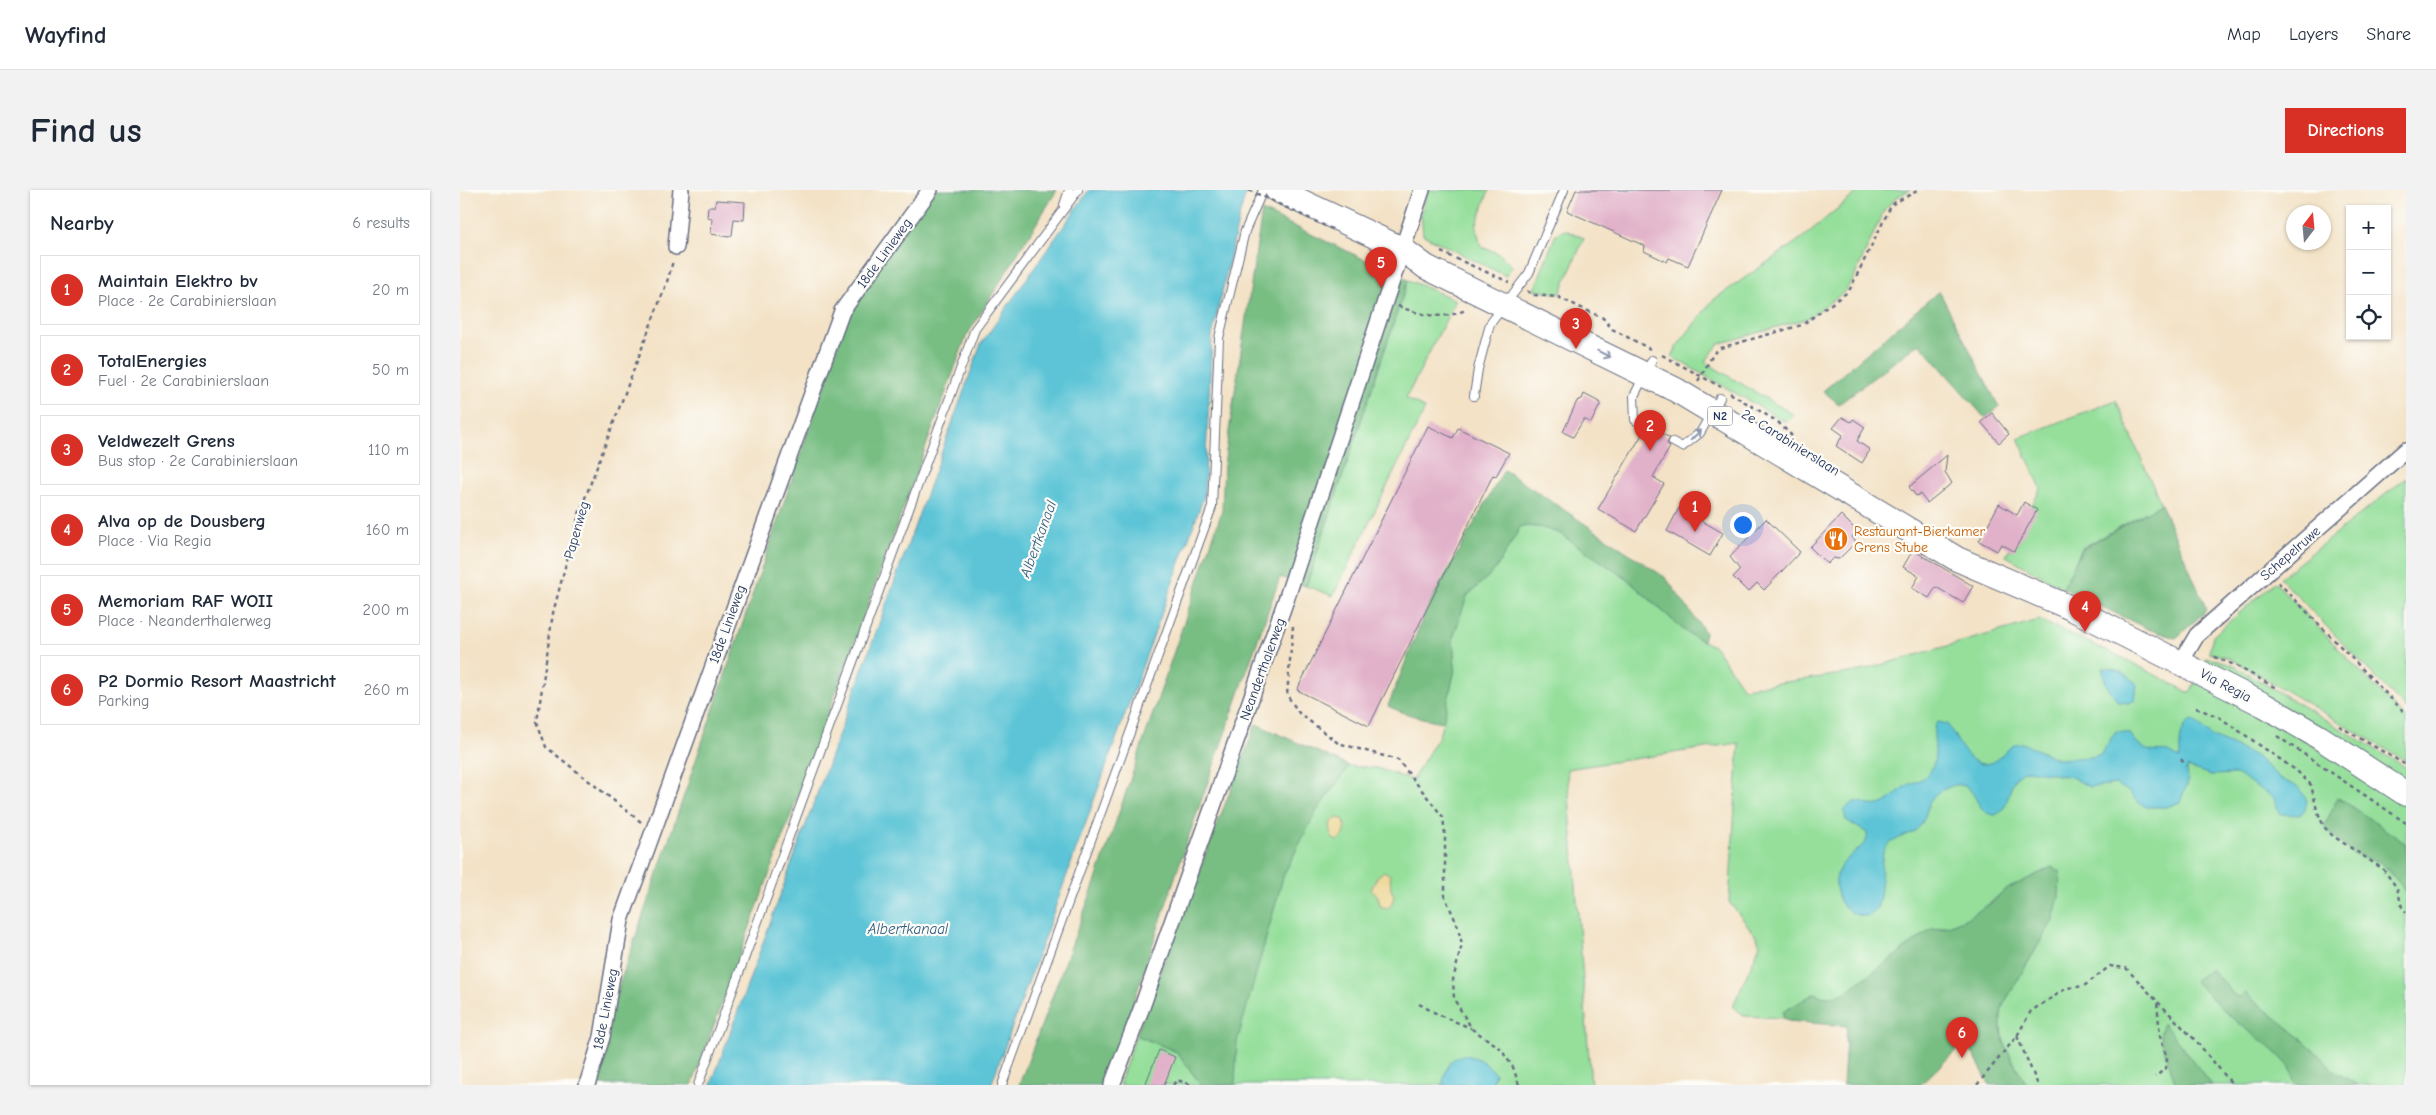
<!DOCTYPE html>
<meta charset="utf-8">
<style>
:root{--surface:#fff;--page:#f2f2f3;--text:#1f2937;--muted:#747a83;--line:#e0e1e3;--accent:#d93025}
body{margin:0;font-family:"Comic Neue",sans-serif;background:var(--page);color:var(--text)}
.controls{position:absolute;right:15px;top:15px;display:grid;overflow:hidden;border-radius:0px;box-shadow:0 1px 4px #0004}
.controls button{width:45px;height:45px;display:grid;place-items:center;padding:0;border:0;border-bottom:1px solid var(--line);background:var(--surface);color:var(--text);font:25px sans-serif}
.compass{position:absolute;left:1826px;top:15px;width:45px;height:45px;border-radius:50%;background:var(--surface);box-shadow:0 1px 4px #0004;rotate:16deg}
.you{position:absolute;left:1282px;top:334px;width:18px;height:18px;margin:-12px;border:4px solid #fff;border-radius:50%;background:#1a73e8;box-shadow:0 0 0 8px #1a73e833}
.badge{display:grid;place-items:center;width:32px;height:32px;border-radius:50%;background:var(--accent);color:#fff;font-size:16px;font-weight:700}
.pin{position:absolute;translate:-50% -41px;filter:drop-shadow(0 1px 2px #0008)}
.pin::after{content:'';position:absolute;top:26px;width:18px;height:15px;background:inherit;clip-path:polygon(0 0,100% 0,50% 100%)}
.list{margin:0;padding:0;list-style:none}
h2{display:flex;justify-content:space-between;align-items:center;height:65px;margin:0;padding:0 20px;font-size:21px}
h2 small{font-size:16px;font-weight:400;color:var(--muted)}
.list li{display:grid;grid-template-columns:32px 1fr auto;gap:15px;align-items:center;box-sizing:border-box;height:70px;margin:0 10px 10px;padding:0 10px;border:1px solid var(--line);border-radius:0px}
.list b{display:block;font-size:19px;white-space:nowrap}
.list p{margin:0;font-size:16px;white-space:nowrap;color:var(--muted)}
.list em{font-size:16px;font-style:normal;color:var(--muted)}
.icon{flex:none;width:28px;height:28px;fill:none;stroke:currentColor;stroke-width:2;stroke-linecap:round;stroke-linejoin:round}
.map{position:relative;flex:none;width:1946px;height:895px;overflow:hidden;border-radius:0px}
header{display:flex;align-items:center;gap:30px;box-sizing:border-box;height:70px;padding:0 25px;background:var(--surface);border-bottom:1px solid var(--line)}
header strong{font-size:24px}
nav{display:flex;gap:28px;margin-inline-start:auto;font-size:18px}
.intro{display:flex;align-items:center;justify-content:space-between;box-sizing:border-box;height:120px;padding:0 30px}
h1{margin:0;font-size:35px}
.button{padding:12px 22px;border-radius:0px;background:var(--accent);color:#fff;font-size:18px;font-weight:700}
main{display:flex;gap:30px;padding:0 30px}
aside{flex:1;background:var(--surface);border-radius:0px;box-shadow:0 1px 4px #0004}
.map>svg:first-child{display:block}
</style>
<header>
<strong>Wayfind</strong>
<nav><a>Map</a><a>Layers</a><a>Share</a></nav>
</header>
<div class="intro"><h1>Find us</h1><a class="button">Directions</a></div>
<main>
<aside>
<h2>Nearby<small>6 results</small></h2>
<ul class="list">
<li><span class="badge">1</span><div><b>Maintain Elektro bv</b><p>Place · 2e Carabinierslaan</p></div><em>20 m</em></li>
<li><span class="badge">2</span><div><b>TotalEnergies</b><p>Fuel · 2e Carabinierslaan</p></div><em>50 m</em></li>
<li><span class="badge">3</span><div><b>Veldwezelt Grens</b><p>Bus stop · 2e Carabinierslaan</p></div><em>110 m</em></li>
<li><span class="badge">4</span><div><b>Alva op de Dousberg</b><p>Place · Via Regia</p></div><em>160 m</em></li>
<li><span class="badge">5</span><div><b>Memoriam RAF WOII</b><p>Place · Neanderthalerweg</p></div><em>200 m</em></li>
<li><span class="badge">6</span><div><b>P2 Dormio Resort Maastricht</b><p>Parking</p></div><em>260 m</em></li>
</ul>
</aside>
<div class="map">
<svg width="1946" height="895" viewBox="0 0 1946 895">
<rect width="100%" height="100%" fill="#fdfcf7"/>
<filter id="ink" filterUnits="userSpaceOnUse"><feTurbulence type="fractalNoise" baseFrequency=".02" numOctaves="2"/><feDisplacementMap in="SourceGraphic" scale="10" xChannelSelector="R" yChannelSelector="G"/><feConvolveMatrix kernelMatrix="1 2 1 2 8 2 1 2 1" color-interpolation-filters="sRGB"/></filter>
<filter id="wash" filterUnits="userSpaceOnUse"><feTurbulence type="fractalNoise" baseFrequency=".0096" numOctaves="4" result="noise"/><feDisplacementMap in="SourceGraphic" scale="20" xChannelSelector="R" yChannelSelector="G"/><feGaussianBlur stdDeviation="1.12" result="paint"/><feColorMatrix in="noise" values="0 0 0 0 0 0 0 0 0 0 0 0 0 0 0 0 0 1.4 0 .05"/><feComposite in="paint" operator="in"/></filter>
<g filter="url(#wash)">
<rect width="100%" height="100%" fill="#f3e2c6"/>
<g fill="#95df9b" stroke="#58877c">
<path d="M968,0h61l-13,36 5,21 17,6 14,13 -6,10 -83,-41 -2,-22z"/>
<path d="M1400,0h50l-13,7 -13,13 -32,72 -9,11 -35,25 -89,26 -14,18 89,53 -8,7 -114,-65 5,-11 36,-46 89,-62z"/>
<path d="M1105,40l19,8 -24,56 -26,-4 22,-56z"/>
<path d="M948,90l48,20 -50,98 19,11 -92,187 -27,-10z"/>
<path d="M1656,210l45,104 -79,44 -19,40 -57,-32 35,-68 -23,-50z"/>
<path d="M1946,288v231l-126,-131z"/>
<path d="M1061,336l18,1 20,6 68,46 60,54 28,14 28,41 113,-16 183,-52 84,38 67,35 8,-18 208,128v282h-379c-15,-27 -33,-48 -24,-80l50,-85 -50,-29c-18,19 -45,36 -71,38l-89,65 -19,3 -41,15 1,6 -40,-2 -11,-10 27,-61 -3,-8 -28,-35 10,-159 -172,26 24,316h-376l87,-286 47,-33 28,2 35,12 27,-44 4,-14 12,-53 -2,-31 14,-42 28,-26z"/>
<path d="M1815,392l123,129 8,6v44l-164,-96 -15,-8 -18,-4 4,-17z"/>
<path d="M1745,468l13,2 18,7 170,100v18l-198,-120z"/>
<path d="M676,845l41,17 24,33h-82z"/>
</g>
<g fill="#78be83" stroke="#4a7670">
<path d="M474,0h123l-91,147 -274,748h-107l262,-767 23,-42z"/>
<path d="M802,21l146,69 -102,306 -26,-9 -94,267 -80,241h-87l77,-205 126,-369 2,-46z"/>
<path d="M1479,101l60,116 -14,11 -66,-75 -80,61 -16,-13z"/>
<path d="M1044,280l162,108 39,54 -2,9 -16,-8 -60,-54 -68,-46 -20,-6 -18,-1 -26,44 -28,26 -14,42 2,31 -12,53c-22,-4 -34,-6 -55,-16l39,-98z"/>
<path d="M1701,314l46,106 -31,28 -28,-9 -85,-41 19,-39z"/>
<path d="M796,534l93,42 -33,46 -32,62 -47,168 -2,43h-34l-24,-33 -41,-17z"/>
<path d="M1878,607l68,47v47l-25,-29 -26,-7 -31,-28z"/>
<path d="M1592,677l8,4 -1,26 -6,23 -50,85c-9,32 9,53 24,80h-37l-24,-44 -46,44h-77l4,-59 -59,-5 -4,-3 -1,-6 32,-19 9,4 19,-3 89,-65 12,-1 21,-9 28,-17 10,-11z"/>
<path d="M1751,779l24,27 5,1 5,-4 57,46 35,34 21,12h-61c-6,-6 -3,-14 -9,-20 -17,-20 -38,-32 -57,-48 -13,-11 -24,-25 -37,-36z"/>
<path d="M1703,833l49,62h-36l-16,-49z"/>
</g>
<g fill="#eeda9e" stroke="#84847e">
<path d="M877,628l6,1c4,8 3,18 -6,22l-5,-3 -2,-13 2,-5z"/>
<path d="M924,681l6,4 1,14 3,7 -3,10 -4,2 -7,-2 -2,-10 -7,-6 6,-13z"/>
</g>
<g fill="#5bc4d6" stroke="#3b7a9a">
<path d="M629,0h158l-7,23 -28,123 -8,160 -213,589h-280l270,-741z"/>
<path d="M1642,478c15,0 27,6 35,17l-2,15 -6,3 -11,-1 -12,-18z"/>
<path d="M1733,530l20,17 41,18 27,24 19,9 7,13 -2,8 -5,6 -19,-1 -4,-6 -3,-10 -37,-24 -26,1 -24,-8 1,15 -8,20 -13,5h-20l-9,-4 -9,-11 -13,-8 -27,3 -17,-10 -45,-7c-23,7 -13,38 -32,45 -20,-1 -17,-28 -35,-30 -5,-1 -11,2 -15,4 -23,8 -14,29 -29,41 -10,7 -26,9 -32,20 -7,15 8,83 -33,62 -5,-3 -10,-8 -12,-14 -16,-41 33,-46 28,-65l-21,-13 -2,-9c15,-19 18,-3 34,-6 11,-1 19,-14 28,-19 7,-4 15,-5 21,-11 17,-18 0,-43 11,-53l9,2c12,16 25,56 53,33 7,-6 12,-14 22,-14l36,16 34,-2 9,-3 15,-23 13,2c6,6 10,14 18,17 14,5 17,-4 33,9 0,-13 -2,-33 13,-39z"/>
<path d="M1004,865c14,2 23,8 31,18l-3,12h-50c5,-15 5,-27 22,-30z"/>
</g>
<g id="blocks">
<g fill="#e1b1c9">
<path d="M1116,0h146l-34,76 -19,-8 -2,4 -23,-11 1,-5 -78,-35z"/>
<path d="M256,10l29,2 -1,18 -10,-1 -2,16 -3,2 -18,-3 1,-16 -5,-1 1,-10h7z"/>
<path d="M1124,204l17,9 -10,20 -7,-4 -11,18 -10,-5 14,-31 5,-2z"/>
<path d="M1532,223l17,21 -10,9 -18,-21z"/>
<path d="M1382,227l9,5 2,-3 12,8 -8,14 13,9 -8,13 -26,-17 7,-11 -10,-7z"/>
<path d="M968,236l25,12 5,-10 51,25 -13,23 -3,-1 -124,251 -72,-36z"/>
<path d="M1192,238l18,10 -3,5 3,4 -17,30 11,7 -28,47 -38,-22 46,-78h6z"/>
<path d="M1487,265l-2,17 7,11 -25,20 -7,-9 -4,2 -7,-9z"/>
<path d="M1564,312l13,8 -23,41 -13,-7 -4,7 -18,-10 20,-37 18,11z"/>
<path d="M1219,318l44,25 -13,23 -43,-25z"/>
<path d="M1381,325l16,16 -5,6 4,5 -17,17 -6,-1 -6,6 -17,-17z"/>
<path d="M1306,329l34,33 -36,38 -7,-7 -9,9 -15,-15 7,-7 -10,-13z"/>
<path d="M1453,360l60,36 -10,17 -27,-16 -7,11 -17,-10 7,-12 -16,-9z"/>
<path d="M699,860l16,7 -11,28h-19z"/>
</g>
</g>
</g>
<g filter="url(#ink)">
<use href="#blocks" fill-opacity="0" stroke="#676e82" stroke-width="1"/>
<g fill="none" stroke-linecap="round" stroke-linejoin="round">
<g stroke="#676e82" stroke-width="10">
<g id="lane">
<path d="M604,15l5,-15"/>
<path d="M1014,206l4,-27 12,-45 39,-51 35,-83"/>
<path d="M1187,236l-12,-6 -1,-24 18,-36"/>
<path d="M1213,252l9,5 18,-14 20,-35"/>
<path d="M238,895l277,-756 103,-139"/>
<path d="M542,895l210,-578 7,-169 26,-107 18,-41"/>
</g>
</g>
<g stroke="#676e82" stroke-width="18">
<g id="street">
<path d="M216,57l5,-57"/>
<path d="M1721,472l16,-27 209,-185"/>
<path d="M127,895l15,-48 19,-117 221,-609 88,-121"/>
<path d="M652,895l30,-78 145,-410 135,-407"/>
</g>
</g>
<g stroke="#676e82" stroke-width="26">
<path id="primary" d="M817,0l125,59 24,18 250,123 281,169 114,49 193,97 55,32 87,57"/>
</g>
<g stroke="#676e82" stroke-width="2.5" stroke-dasharray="4 4" stroke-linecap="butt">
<path d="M981,62l68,30"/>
<path d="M1067,101l7,4 24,2 45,21 9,11 38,20"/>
<path d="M938,116c23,9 46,15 69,3"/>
<path d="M1202,165l59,32"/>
<path d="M1238,191l16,-28 6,-5 82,-23 47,-34 41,-83 4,-5 25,-13"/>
<path d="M1270,203l48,29 14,14"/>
<path d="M1818,392l128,132"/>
<path d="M833,436l-6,69 12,18 39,30 60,17 45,57 2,17v63l12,27 5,20 -9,36 1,19 18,30 27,18 14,20 6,18"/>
<path d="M1754,467l23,9 39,22"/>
<path d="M1736,518l23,9 78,54 14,14 6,25 7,17 9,9 50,33 14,19 5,19 4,5"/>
<path d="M1879,536l67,39"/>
<path d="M1817,546l129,87"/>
<path d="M1721,569l5,7"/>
<path d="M181,632l-95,-75 -9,-25 16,-109 26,-99 88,-232 6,-21"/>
<path d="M1698,812l38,39 37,44"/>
<path d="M959,814l20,11 32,13"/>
<path d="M1557,846l21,49"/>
<path d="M713,895l4,-5 15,5"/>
<path d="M1517,895l40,-49 14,-25 36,-23 17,-2 26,-20 16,2 31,33 3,35 7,23 -1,9 -11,9"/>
</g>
<use href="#lane" stroke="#fff" stroke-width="8"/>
<use href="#street" stroke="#fff" stroke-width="15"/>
<use href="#primary" stroke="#fff" stroke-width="24"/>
<path stroke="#676e82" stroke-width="2.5" stroke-dasharray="4 4" stroke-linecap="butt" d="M789,0l85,40"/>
</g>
<defs><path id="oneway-shaft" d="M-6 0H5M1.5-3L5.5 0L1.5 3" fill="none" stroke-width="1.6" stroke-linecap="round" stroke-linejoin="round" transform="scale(1.25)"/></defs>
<g stroke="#8d97ae">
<use href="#oneway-shaft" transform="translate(1144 164) rotate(26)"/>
<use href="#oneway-shaft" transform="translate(1236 245) rotate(-45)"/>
</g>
</g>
<defs>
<g id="restaurant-disc" transform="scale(1.25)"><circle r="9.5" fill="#e8710a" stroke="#fdfcf7"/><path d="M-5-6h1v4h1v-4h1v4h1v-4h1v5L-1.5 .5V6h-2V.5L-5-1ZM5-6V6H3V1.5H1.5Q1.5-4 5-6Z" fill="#fff"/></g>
</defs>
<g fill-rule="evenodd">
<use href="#restaurant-disc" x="1376" y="349"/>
</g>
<g text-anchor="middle" stroke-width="4.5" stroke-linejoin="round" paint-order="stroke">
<rect fill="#fdfcf7" stroke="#5f6c8c" stroke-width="1" x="1247.5" y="216.5" width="25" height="19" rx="4"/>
<g font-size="12" font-weight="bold" fill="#1b2f5e">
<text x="1260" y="230">N2</text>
</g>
<g font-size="14" fill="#1b2f5e" stroke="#fdfcf7">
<text transform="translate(424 63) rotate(-54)" y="5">18de Linieweg</text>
<text transform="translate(1331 252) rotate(32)" y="5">2e Carabinierslaan</text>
<text transform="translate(116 340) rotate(-74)" y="5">Papenweg</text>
<text transform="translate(1830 363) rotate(-41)" y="5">Schepelruwe</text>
<text transform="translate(267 434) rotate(-70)" y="5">18de Linieweg</text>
<text transform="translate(802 479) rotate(-70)" y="5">Neanderthalerweg</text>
<text transform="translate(1766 495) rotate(28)" y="5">Via Regia</text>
<text transform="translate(145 819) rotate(-79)" y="5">18de Linieweg</text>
</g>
<g font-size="14" fill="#c56008" stroke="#fdfcf7" text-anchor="start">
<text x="1394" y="346">Restaurant-Bierkamer<tspan x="1394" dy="16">Grens Stube</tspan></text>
</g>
<g font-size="15" font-style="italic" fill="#2e5c82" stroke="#fdfcf7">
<text transform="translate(578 349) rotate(-70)" y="5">Albertkanaal</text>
<text x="448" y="744">Albertkanaal</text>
</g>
</g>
</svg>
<div class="controls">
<button>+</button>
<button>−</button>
<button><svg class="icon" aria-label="locate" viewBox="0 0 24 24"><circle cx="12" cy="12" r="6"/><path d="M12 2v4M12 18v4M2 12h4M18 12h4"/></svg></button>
</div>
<svg class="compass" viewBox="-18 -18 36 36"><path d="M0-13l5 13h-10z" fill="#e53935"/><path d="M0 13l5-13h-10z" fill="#747a83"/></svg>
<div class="you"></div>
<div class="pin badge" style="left:1235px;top:342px">1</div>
<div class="pin badge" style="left:1190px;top:261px">2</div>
<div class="pin badge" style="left:1116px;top:159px">3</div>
<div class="pin badge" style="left:1625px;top:442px">4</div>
<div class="pin badge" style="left:921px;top:98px">5</div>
<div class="pin badge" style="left:1502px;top:868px">6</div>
</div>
</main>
